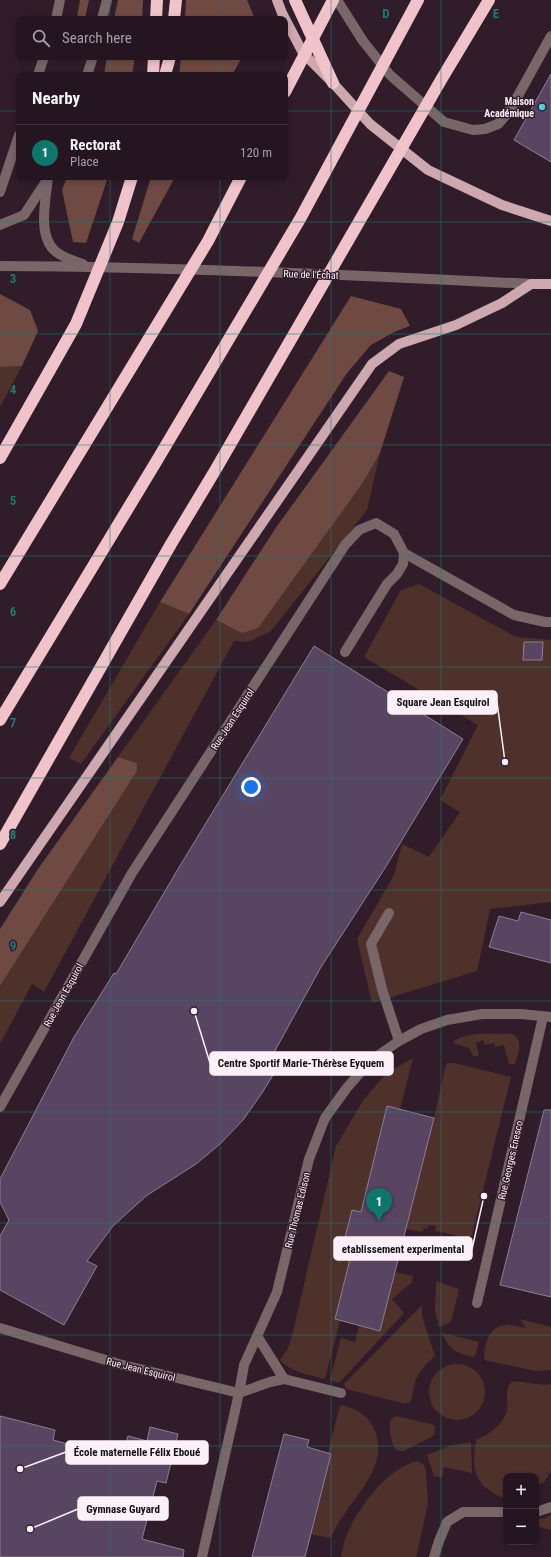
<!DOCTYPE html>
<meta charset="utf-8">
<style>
:root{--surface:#251520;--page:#31222d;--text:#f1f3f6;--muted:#a39fa5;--line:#42343e;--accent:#0f766e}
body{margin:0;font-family:"Roboto Condensed",sans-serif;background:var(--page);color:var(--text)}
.controls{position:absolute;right:12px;bottom:12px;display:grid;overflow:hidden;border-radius:8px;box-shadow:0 2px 6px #0003}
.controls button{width:36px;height:36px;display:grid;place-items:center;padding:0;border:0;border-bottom:1px solid var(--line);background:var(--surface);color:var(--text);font:20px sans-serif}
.you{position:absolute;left:251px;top:787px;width:14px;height:14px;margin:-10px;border:3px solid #fff;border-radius:50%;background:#1a73e8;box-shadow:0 0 0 6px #1a73e833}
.badge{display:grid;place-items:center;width:26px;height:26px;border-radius:50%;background:var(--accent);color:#fff;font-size:13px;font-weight:700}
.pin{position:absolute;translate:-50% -33px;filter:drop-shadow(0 1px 2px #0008)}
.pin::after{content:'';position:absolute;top:21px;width:14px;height:12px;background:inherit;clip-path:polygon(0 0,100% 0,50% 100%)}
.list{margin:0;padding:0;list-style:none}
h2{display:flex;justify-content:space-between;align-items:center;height:52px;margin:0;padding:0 16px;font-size:17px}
h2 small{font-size:13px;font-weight:400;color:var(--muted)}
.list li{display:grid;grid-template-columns:26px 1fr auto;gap:12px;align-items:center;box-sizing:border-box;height:56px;padding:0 16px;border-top:1px solid var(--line)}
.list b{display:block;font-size:15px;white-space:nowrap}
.list p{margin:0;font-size:13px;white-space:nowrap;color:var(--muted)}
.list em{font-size:13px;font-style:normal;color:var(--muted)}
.icon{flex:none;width:22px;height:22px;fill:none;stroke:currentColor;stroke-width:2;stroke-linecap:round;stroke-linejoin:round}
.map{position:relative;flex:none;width:551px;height:1557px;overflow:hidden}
.search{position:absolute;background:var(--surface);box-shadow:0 2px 6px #0003;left:16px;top:16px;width:272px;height:44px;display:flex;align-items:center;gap:10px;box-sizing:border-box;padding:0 14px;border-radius:8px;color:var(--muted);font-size:15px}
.panel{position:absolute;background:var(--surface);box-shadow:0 2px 6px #0003;left:16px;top:72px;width:272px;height:108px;border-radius:8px}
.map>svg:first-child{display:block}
</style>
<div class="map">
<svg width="551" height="1557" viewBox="0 0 551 1557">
<rect width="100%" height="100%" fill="#311c2a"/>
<g fill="#4f312b">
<path d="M22,366l-22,41v-40z"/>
<path d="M380,453l-13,57 -96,121 -23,11 -14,-1 -190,351 -12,-8 -32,60v-58l137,-215v-8l-19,-6 98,-137 26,13 122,-152z"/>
<path d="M419,584l97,53 35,3v262l-61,7 -13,62 -105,32 -15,-64 37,-64 8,-31 27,13 31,-45 -20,-12 38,-75 -114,-68 37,-67z"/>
<path d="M160,602l29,12 -108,150 -12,-6z"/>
<path d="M513,1034c11,8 5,19 2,30h-6l-5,-19 -9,2 -1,-4 -9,2 -2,-5 -7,3 3,13h-6l-4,-8 -15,-5v-2c16,-10 41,-7 59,-7z"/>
<path d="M413,1058l-13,51 -39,104 -18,36 9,2 -17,68 5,2 -15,58c-15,-4 -35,-7 -45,-19l7,-10 5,-14 44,-190 28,-47 23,-26z"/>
<path d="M447,1063h7l57,14 -39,158 -3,3 -34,-7 1,-5 -8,-1 -1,4 -3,-1 -2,4 -16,-3 28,-111 11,-50z"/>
<path d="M395,1272l18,4 -1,6 -20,17 12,14 -65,70 -9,-3 11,-42 14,4 4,-16 21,5z"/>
<path d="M436,1281l23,8 -8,33 -12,5 -4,-17z"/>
<path d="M422,1305v11l13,40c-9,8 -18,17 -21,29 -1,5 -1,10 -3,16l-4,2h-5l-56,-14 -2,-5z"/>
<path d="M520,1319l31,8v43l-15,1 -52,-11c0,-15 4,-35 23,-35 7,0 13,2 19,3z"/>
<path d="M442,1333l37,9 -3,11 -2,4c-18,-4 -25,-7 -32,-24z"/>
<circle cx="457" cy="1392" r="28"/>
<path d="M513,1381l32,4 6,-1v87l-7,11 -8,4v-10h-30l-1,23c-31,-14 -34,-27 -29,-59 12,-5 28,-16 31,-30 2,-10 -4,-22 6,-29z"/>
<path d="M340,1405c16,3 29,10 35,26 16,40 -31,72 -44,107l-21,-4 21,-80 -3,-1z"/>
<path d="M396,1416l35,8 4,2 -1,9 -3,2 -27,14h-6c-7,-4 -11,-27 -6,-33z"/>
<path d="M471,1442l1,31 -28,-6 -2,11 -8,-2 -7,-21 22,-9z"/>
<path d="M418,1461l5,3 3,6 2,34 -12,53h-75c2,-10 4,-20 9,-29 11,-24 41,-63 68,-67z"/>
<path d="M551,1515v15l-15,-4v-7l10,-1z"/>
</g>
<g fill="#6f4a43">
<path d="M80,0h9l-4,18h-8z"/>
<path d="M118,0h25l-1,19h-28z"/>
<path d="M186,0h61l8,19h-70z"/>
<path d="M107,57h28l-3,18h-28z"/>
<path d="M181,57h61l-10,18h-53z"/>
<path d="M67,177h41l-22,66 -13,-1 -11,-52z"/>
<path d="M151,177h24l-36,66 -7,-4z"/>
<path d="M0,294l30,16 8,21 -16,35 -22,1z"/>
<path d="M351,296l50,13 9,17 -16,6 -23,13 -24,28 -158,241 -29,-12z"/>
<path d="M389,371l15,6 -24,76 -16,28 -106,147 -16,5 -26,-13 59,-91z"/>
<path d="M118,757l19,6v8l-137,215v-57l38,-60z"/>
</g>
<g fill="#584562" stroke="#8e7e96">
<path d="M551,74v88l-37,-22z"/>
<path d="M524,642h19l-1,18h-19z"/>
<path d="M314,646l149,93 -78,129 -64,99 -55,100 9,5 -13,21 -19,27 -23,24 -24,20 -50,32 -33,30 -26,35 10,5 -33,59 -64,-35v-54l9,-16 -9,-18v-23l74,-142 40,-64 2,1 65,-110z"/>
<path d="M521,912l30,8v43l-62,-16 10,-31 19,5z"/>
<path d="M387,1106l47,12 -54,213 -45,-12 17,-68 -10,-2 10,-39 9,2z"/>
<path d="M544,1110h7v187l-51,-12z"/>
<path d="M0,1416l55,14 -2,10 51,14 1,-5 18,5 5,-18 19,5 3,-14 28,7 -12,49 -9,-2 -15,58 42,11 -1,7h-183z"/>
<path d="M284,1434l25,6 -2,7 24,7 -26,103h-53z"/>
</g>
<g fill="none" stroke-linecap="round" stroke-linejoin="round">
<g stroke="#786669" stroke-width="10">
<path d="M337,0l26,41 27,34 54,47 29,8 12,-1 13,-5 11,-12 42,-76"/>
<path d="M56,19l4,-19"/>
<path d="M102,19l5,-19"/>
<path d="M38,75l6,-18"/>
<path d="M87,75l6,-18"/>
<path d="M48,177c-2,22 -11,58 7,74 8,7 19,10 28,13"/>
<path d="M0,192l19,-57"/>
<path d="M0,225l24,-10 23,-35"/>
<path d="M0,266c177,1 354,9 531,18"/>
<path d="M345,652l42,-68 10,-10 6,-10 1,-11"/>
<path d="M389,913l-18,31 11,45 17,52"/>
<path d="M0,1107l132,-234 213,-328 14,-15 17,-7 18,11 10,19 110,62 31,7h6"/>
<path d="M477,1303l66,-286"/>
<path d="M0,1328l119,36 120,29 31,-11 14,-3"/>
<path d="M257,1336l27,43 57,14"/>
<path d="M536,1512l15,-5"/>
<path d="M202,1557l37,-164 5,-28 33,-73 32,-133 16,-41 21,-29 24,-28 29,-20 22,-12 26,-9 35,-6h39l30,3"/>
<path d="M434,1557l5,-16 8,-19 16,-10h43"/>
</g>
<g stroke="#cea8af" stroke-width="10">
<path d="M277,0l5,13 21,40 30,30 37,41 58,46 74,35 49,16"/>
<path d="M0,902l372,-538 27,-20 57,-19 46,-22 29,-19h20"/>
</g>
<g stroke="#f0c3cb" stroke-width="12">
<path d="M295,0l38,83"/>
<path d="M156,19l1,-19"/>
<path d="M174,19l2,-19"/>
<path d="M153,75l1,-18"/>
<path d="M165,75l5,-18"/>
<path d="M285,92l48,-92"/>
<path d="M0,458l76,-134 42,-102 14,-45"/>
<path d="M0,584l208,-343 33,-64"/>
<path d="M0,720l156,-258 144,-243 118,-219"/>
<path d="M0,844l171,-300 45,-75 225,-389 48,-80"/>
</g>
</g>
<path fill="none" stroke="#1b7c75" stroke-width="1" stroke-opacity="0.55" d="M110,0v19M220,0v19M331,0v1557M441,0v1557M110,57v18M220,57v18M0,111h19M285,111h266M110,177v1380M220,177v1380M0,222h551M0,334h551M0,445h551M0,556h551M0,667h551M0,778h551M0,890h551M0,1001h551M0,1112h551M0,1223h551M0,1335h551M0,1446h551"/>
<circle fill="#55cadf" stroke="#311c2a" stroke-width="1.5" cx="542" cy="107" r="4"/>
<g text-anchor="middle" stroke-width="3" stroke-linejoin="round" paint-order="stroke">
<g font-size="10" font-weight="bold" fill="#fef0f9" stroke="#311c2a" text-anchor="end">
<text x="534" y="105">Maison<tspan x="534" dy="12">Académique</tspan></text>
</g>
<g font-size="10" fill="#fef0f9" stroke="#311c2a">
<text transform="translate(311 274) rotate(2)" y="4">Rue de l'Échat</text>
<text transform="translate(232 719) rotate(-57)" y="4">Rue Jean Esquirol</text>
<text transform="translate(63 995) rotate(-61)" y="4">Rue Jean Esquirol</text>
<text transform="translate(510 1160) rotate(-77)" y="4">Rue Georges Enesco</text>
<text transform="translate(297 1210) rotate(-76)" y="4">Rue Thomas Edison</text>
<text transform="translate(141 1369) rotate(14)" y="4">Rue Jean Esquirol</text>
</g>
</g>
<g font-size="13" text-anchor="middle" font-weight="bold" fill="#1b7c75" stroke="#311c2a" stroke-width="3" stroke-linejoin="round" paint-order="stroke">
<text x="386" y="18">D</text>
<text x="496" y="18">E</text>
<text x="13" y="283">3</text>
<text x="13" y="394">4</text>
<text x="13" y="505">5</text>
<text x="13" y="616">6</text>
<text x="13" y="727">7</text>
<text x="13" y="839">8</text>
<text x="13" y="950">9</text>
</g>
<path fill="none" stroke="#fef0f9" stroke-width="1.5" d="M505 762L497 702M194 1011L210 1063M484 1196L472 1249M20 1469L66 1452M30 1529L78 1509"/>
<g fill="#fef0f9" stroke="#311c2a" stroke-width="1.5">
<circle cx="505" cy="762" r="4"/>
<circle cx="194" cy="1011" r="4"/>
<circle cx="484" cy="1196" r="4"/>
<circle cx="20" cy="1469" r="4"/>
<circle cx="30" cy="1529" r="4"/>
</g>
<g fill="#fef0f9" stroke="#fef0f9" stroke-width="1.5">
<rect x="388" y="691" width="109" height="23" rx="4"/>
<rect x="210" y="1052" width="183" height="23" rx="4"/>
<rect x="334" y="1237" width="138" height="23" rx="4"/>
<rect x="66" y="1441" width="142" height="23" rx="4"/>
<rect x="78" y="1497" width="90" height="23" rx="4"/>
</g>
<g font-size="11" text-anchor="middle" font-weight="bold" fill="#111">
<text x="443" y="706">Square Jean Esquirol</text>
<text x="301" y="1067">Centre Sportif Marie-Thérèse Eyquem</text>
<text x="403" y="1253">etablissement experimental</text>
<text x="137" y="1456">École maternelle Félix Eboué</text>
<text x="123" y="1513">Gymnase Guyard</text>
</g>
</svg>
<div class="controls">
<button>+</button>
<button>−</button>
</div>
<div class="you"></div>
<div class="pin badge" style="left:379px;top:1221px">1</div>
<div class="search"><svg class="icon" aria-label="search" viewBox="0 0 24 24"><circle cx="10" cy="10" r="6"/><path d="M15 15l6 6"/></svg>Search here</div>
<section class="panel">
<h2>Nearby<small></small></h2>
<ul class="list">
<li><span class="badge">1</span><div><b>Rectorat</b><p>Place</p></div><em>120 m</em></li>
</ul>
</section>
</div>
